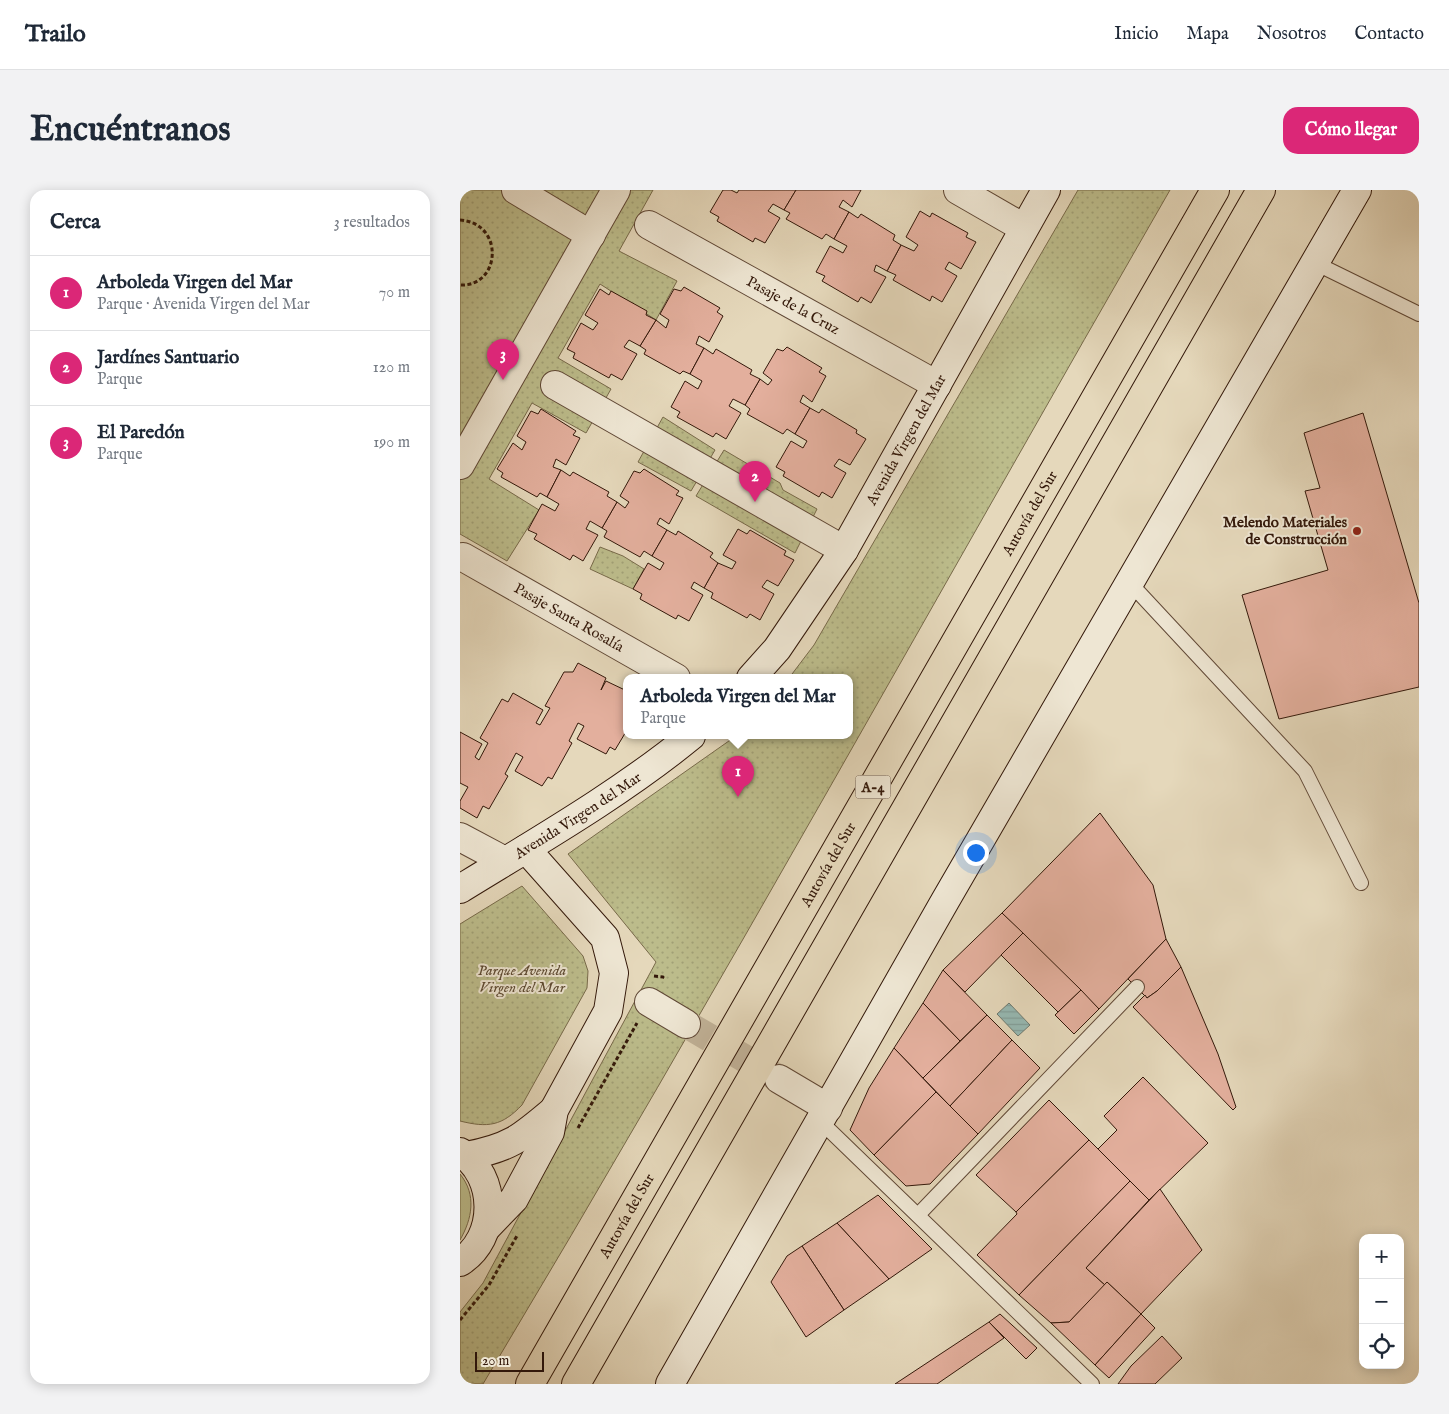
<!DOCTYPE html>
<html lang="es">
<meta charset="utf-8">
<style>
:root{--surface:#fff;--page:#f2f2f3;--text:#1f2937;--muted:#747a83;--line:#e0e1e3;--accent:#db2777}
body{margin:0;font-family:"IM FELL English",serif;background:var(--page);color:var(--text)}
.controls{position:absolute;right:15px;bottom:15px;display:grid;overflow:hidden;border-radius:10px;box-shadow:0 2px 12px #0003}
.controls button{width:45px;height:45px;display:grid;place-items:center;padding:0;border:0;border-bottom:1px solid var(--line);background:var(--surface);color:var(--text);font:25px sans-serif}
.scale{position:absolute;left:15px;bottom:12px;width:69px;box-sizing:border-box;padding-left:5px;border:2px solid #33180a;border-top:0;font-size:14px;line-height:18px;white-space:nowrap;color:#33180a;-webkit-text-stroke:4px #eee6d3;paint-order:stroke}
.you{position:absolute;left:515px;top:662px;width:18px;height:18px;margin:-12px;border:4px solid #fff;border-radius:50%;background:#1a73e8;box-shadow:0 0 0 8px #1a73e833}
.badge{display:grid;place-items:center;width:32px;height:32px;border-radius:50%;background:var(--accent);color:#fff;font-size:16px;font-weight:700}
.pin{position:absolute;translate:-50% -41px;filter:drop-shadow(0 1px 2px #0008)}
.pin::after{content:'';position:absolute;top:26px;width:18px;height:15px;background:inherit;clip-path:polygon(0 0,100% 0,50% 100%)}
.popup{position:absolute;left:163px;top:484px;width:230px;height:65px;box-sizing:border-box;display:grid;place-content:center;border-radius:10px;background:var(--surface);filter:drop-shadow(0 1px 4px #0005);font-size:16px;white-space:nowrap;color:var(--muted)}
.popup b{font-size:19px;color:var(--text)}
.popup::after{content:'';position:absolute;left:50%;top:100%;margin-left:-10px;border:10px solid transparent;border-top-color:var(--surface)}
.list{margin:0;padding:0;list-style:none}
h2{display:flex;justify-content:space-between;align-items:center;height:65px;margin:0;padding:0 20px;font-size:21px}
h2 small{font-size:16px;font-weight:400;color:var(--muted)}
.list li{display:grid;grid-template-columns:32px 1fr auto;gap:15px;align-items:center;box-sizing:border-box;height:75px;padding:0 20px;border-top:1px solid var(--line)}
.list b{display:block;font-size:19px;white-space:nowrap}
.list p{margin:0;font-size:16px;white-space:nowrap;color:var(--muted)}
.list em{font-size:16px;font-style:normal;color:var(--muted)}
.icon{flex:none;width:28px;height:28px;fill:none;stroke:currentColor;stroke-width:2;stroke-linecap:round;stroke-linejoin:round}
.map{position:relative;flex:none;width:959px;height:1194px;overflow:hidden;border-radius:15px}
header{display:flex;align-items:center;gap:30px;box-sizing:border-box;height:70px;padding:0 25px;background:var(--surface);border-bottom:1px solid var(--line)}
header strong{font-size:24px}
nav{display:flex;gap:28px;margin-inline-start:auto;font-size:18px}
.intro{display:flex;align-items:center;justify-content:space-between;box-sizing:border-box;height:120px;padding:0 30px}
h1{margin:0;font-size:35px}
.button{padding:12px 22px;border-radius:15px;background:var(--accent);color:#fff;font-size:18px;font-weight:700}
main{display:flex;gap:30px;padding:0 30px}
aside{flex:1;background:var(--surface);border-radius:15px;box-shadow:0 2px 12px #0003}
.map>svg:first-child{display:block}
</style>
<header>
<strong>Trailo</strong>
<nav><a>Inicio</a><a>Mapa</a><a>Nosotros</a><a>Contacto</a></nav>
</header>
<div class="intro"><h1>Encuéntranos</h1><a class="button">Cómo llegar</a></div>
<main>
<aside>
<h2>Cerca<small>3 resultados</small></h2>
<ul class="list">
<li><span class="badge">1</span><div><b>Arboleda Virgen del Mar</b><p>Parque · Avenida Virgen del Mar</p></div><em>70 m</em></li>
<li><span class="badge">2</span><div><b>Jardínes Santuario</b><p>Parque</p></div><em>120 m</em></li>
<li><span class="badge">3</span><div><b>El Paredón</b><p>Parque</p></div><em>190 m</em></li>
</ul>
</aside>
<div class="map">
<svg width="959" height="1194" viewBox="0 0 959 1194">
<defs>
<pattern id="park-dots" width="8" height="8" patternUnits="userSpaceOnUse" patternTransform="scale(1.25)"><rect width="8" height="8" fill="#bcbc8b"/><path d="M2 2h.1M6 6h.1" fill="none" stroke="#a2a177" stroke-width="1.8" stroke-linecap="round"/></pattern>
<pattern id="water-rules" width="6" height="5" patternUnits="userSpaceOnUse" patternTransform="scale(1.25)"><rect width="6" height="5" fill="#96b9b3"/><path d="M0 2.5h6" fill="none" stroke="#829e99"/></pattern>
</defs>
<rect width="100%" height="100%" fill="#e5d8bb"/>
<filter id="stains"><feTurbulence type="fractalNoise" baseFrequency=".004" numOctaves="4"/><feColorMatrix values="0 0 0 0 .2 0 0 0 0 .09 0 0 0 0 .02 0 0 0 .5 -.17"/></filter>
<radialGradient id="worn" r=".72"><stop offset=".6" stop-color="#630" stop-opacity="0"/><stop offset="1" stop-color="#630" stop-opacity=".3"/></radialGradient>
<path fill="#bcbc8b" stroke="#786a4a" d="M0,984c17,21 12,45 0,66z"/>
<g fill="url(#park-dots)" stroke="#786a4a">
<path d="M0,0h193l-34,61 58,30 -21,39 -56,-36 -42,74 53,31 -25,44 -54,-30 -43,76 50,31 -32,51 -47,-27z"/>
<path d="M618,0h92c-229,398 -451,800 -687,1194h-23v-72l23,-29 173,-321 -88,-108 168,-118h113v-58h-60l25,-33z"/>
<path d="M203,227l52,33 -24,41 -53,-29z"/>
<path d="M264,260l56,33 3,7 34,19 -22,44 -99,-57z"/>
<path d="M140,357l23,9 21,13 -11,20 -43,-20z"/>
<path d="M62,696l61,70 5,15 -1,17 -65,117c-20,21 -34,23 -62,16v-197z"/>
</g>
<path fill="url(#water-rules)" stroke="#6e796f" d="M549,813l21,22 -12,11 -21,-22z"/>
<g fill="#e3af9d" stroke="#33180a">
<path d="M263,0h8l6,3 2,-3h57l-12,20 -11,-6 -5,7 12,7 -15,25 -10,-5 -2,4 -36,-21 2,-4 -9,-5z"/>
<path d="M336,0h65l-9,17 -9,-7 -4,7 10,5 -15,27 -8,-5 -4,5 -36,-20 4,-6 -6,-3z"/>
<path d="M460,21l10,6 2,-4 36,20 -2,4 10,5 -15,27 -12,-7 -4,7 12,7 -15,26 -10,-6 -2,5 -37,-21 3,-5 -9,-4 14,-26 13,6 4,-6 -12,-8z"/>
<path d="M389,22l9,6 3,-4 34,21 -2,5 8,5 -14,26 -11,-6 -2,6 12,6 -15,26 -10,-6 -3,5 -36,-21 3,-5 -9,-4 14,-26 13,7 4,-7 -13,-7z"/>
<path d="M224,97l36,21 -3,4 6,4 -14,26 -10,-6 -3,8 8,4 -14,26 -7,-3 -3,3 -36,-20 2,-4 -6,-4 16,-26 10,8 3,-8 -9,-6 14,-25 7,2z"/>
<path d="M140,99l9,6 2,-4 36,20 -1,4 10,5 -16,26 -11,-6 -5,7 13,7 -15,26 -11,-6 -2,4 -36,-20 2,-5 -8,-4 14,-26 12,7 5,-7 -13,-8z"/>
<path d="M327,157l35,21 -3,4 7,4 -14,26 -9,-7 -3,7 10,6 -15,26 -8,-5 -4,5 -36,-20 3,-5 -5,-4 15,-26 8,6 4,-5 -9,-7 14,-24 6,2z"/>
<path d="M244,158l9,6 3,-5 36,21 -2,4 10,5 -15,26 -12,-6 -4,7 12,7 -15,26 -10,-6 -3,4 -36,-20 3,-5 -9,-5 14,-26 13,8 4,-8 -12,-7z"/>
<path d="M350,218l9,5 3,-4 35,21 -1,3 10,6 -16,26 -11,-6 -5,7 12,7 -14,25 -10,-6 -3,5 -36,-21 2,-4 -9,-5 15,-26 12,7 4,-7 -12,-7z"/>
<path d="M81,219l35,22 -3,4 7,3 -14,27 -10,-6 -3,8 8,3 -14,27 -7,-4 -3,4 -36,-20 2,-4 -6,-4 16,-26 9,7 4,-8 -9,-6 14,-25 7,3z"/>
<path d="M903,223l56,190v84l-140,32 -37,-124 86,-25 -23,-79 15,-3 -16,-55z"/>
<path d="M184,279l35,22 -3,4 7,3 -14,26 -9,-6 -3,6 10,6 -15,26 -8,-5 -4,6 -36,-20 3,-6 -5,-3 15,-26 8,6 4,-6 -9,-6 14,-25 6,2z"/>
<path d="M101,280l9,6 3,-4 36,20 -2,4 10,6 -15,26 -12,-7 -4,8 12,6 -15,26 -10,-6 -3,5 -36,-21 3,-5 -9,-4 14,-26 13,7 4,-7 -12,-7z"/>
<path d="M278,339l9,5 3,-4 36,21 -2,4 10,5 -16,26 -11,-6 -5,7 12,7 -14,26 -10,-6 -3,4 -36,-20 2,-5 -9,-5 14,-25 14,6 4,-7 -13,-7z"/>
<path d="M207,340l9,5 2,-4 35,22 -3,4 8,6 -14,25 -10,-6 -3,6 12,7 -14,26 -11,-6 -2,4 -36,-20 2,-5 -9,-5 15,-26 12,7 4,-7 -12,-7z"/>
<path d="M118,473l28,15 -5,12 5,-9 21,10v39l-12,20 -5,-3 -4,7 -29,-15 7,-13 -6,-3 -9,18 3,2 -20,36 -4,-2 -6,9 -27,-15 8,-14 -7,-4 -11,21 3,2 -19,33 -6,-3 -6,12 -17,-10v-7l8,-14 -8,-4v-51l22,12 -7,13 4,3 9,-17 -8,-5 22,-39 6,3 5,-9 30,17 -7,13 4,2 10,-17 -5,-2 19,-34h9z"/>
<path d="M640,623l53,72 13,54 -67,70 -97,-96z"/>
<path d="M542,723l21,20 -58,59 -22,-22z"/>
<path d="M563,743l58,57 -23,22 -57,-57z"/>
<path d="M706,749l15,28 -24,24 -10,7 -19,-19z"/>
<path d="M721,777l37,87 18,53 -3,3 -100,-103 12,-12 2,3 10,-7z"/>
<path d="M483,780l44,45 -27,26 -37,-38z"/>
<path d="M621,800l18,19 -25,25 -19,-19z"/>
<path d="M463,813l37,38 -37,37 -29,-30z"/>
<path d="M527,825l25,25 -62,66 -27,-28z"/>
<path d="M552,850l28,28 -62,66 -28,-28z"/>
<path d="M434,858l42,44 -62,63 -24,-25 19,-42z"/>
<path d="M683,887l65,66 -59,57 -51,-51 19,-19 -13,-14z"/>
<path d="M476,902l42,42 -48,50 -24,2 -32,-31z"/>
<path d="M589,910l40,40 -73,72 -40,-37z"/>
<path d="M629,950l41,41 -111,114 -42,-40 40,-41 -1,-2z"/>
<path d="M670,991l19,19 -63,68 19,17 -36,37 -18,1 -32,-28z"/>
<path d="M700,999l42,61 -61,64 -34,-32 -2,3 -19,-17z"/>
<path d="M418,1005l54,54 -43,30 -52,-56z"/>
<path d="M377,1033l52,56 -45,31 -42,-64z"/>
<path d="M342,1056l42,64 -38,27 -35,-55 16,-26z"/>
<path d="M647,1092l34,32 -46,51 -44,-42 18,-1z"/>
<path d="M540,1124l37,34 -11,11 -37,-37z"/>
<path d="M681,1124l14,14 -46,50 -14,-13z"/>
<path d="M529,1132l15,16 -67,46h-42z"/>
<path d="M702,1146l20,22 -27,26h-37l13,-18z"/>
</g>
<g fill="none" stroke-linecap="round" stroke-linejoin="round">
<path stroke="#c1b298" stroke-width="28" stroke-dasharray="28 14" stroke-linecap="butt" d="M226,834l92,54"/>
<g stroke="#604836" stroke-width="16">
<g id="lane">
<path d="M855,73l104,51"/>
<path d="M670,393l175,188 56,112"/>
<path d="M360,931l272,263"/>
<path d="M458,1025l219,-228"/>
</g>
</g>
<g stroke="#604836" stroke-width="30">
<g id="street">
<path d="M56,0l75,45"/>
<path d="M498,0l66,38"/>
<path id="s1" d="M189,35l288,160"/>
<path d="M95,195l289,165"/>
<path d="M0,275l156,-275"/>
<path id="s2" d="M3,367l213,121"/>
<path d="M0,647l45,24"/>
<path d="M189,812l37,22"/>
<path d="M319,889l49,29"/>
</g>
</g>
<g stroke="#33180a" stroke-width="30">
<g id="secondary">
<path id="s3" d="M291,488l26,-29 67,-99 202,-360"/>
<path id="s4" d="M0,699c78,-48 160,-95 231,-153"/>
<path d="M0,962c38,24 38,86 0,110"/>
<path d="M6,966c44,-8 55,-18 88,-46"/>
<path d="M26,1038l28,-29 36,-67 4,-22 54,-99 6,-38 -9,-35 -79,-89"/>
<path d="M210,1194l275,-483 412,-711"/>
</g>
</g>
<g stroke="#33180a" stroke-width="30">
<g id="highway">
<path id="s5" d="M70,1194l685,-1194"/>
<path d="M116,1194l685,-1194"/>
</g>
</g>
<g stroke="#33180a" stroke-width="3" stroke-dasharray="4 2.5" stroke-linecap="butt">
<path d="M0,30c45,3 41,67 0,65"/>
<path d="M194,786l9,1 -2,3"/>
<path d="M118,938l59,-105"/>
<path d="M0,1130l29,-35 29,-51"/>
</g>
<use href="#lane" stroke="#eee6d3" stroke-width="14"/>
<use href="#street" stroke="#eee6d3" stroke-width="28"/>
<use href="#secondary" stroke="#eee6d3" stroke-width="28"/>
<use href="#highway" stroke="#e5d8bb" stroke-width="28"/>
</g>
<circle fill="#8f2418" stroke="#eee6d3" stroke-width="2" cx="897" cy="341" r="5"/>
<g text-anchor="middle" stroke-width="4" stroke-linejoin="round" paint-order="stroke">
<rect fill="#eee6d3" stroke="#6b5646" stroke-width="1" x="395.5" y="585.5" width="35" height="23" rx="4"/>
<g font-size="14" font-weight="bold" fill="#33180a">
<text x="413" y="602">A-4</text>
</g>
<g font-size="15" fill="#33180a" stroke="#eee6d3">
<text dy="5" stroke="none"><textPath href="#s1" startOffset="165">Pasaje de la Cruz</textPath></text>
<text dy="5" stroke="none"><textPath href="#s3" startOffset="285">Avenida Virgen del Mar</textPath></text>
<text dy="5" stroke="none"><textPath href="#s5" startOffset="1004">Autovía del Sur</textPath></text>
<text dy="5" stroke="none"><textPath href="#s2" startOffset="122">Pasaje Santa Rosalía</textPath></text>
<text dy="5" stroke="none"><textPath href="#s4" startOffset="139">Avenida Virgen del Mar</textPath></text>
<text dy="5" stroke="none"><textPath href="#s5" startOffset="599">Autovía del Sur</textPath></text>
<text dy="5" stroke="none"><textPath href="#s5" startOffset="194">Autovía del Sur</textPath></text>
</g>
<g font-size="15" font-weight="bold" fill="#33180a" stroke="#eee6d3" text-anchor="end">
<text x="887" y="337">Melendo Materiales<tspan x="887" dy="17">de Construcción</tspan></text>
</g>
<g font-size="15" font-style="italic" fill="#5c4931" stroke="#eee6d3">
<text x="62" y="785">Parque Avenida<tspan x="62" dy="17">Virgen del Mar</tspan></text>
</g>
</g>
<rect width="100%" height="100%" filter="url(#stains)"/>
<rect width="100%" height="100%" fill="url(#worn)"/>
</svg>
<div class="controls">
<button>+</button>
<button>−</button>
<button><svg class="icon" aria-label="locate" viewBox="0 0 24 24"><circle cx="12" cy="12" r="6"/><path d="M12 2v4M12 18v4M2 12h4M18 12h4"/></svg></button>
</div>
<div class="scale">20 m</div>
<div class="you"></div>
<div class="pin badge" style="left:278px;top:607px">1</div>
<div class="popup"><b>Arboleda Virgen del Mar</b>Parque</div>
<div class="pin badge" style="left:295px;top:312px">2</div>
<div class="pin badge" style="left:43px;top:190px">3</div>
</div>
</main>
